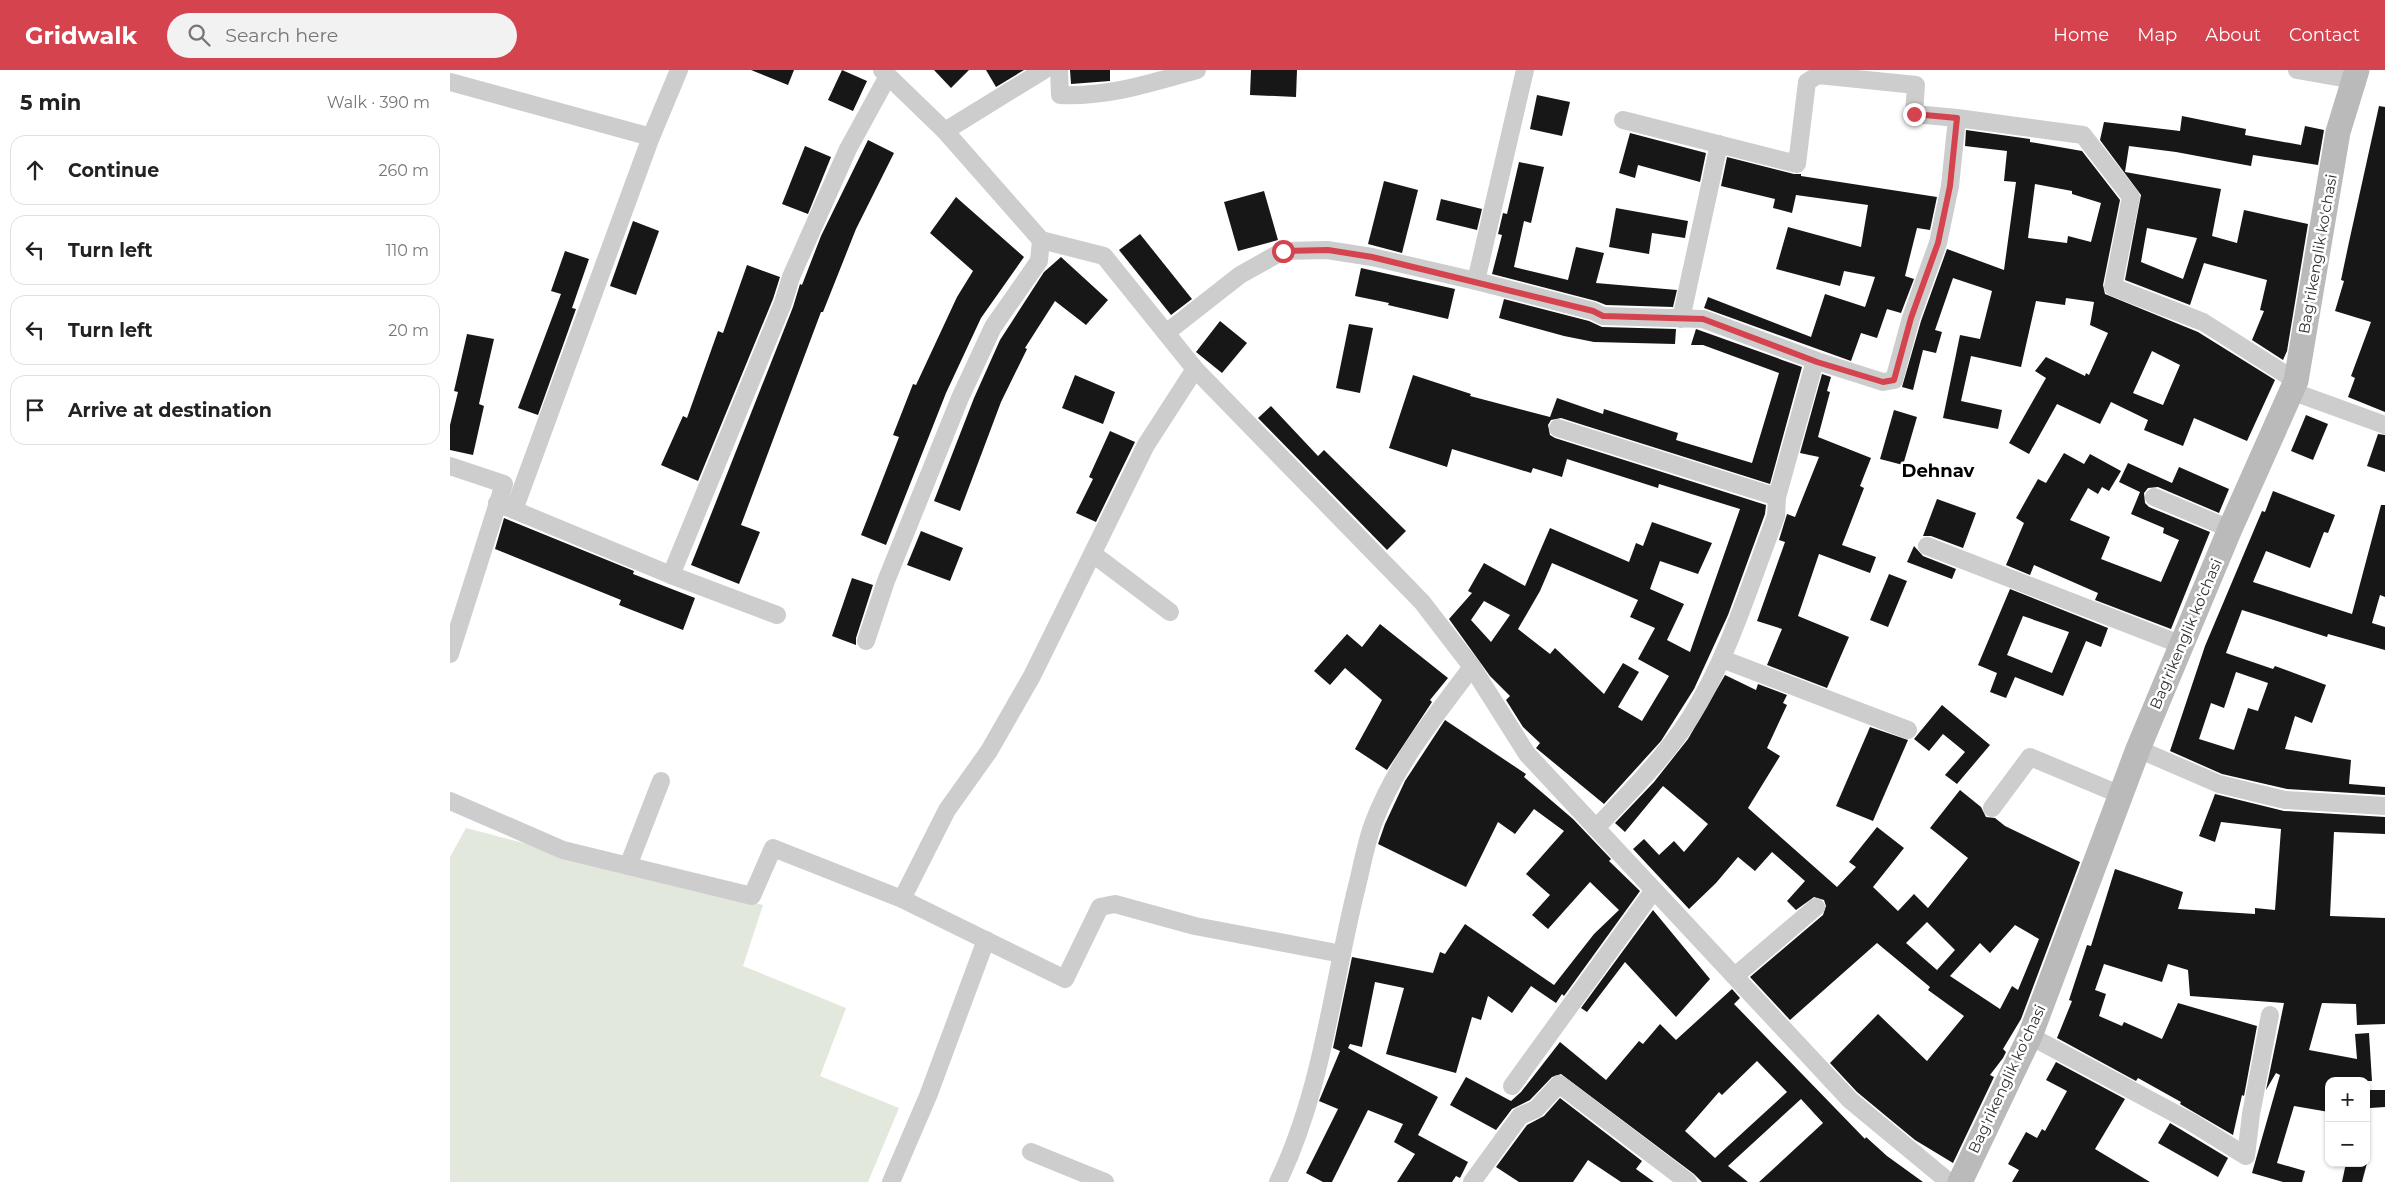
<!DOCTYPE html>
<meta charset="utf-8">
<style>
:root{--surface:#fff;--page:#f2f2f2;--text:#222;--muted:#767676;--line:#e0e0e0;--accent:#d5434f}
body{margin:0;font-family:Montserrat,sans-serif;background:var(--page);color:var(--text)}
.controls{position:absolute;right:15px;bottom:15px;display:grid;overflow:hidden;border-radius:10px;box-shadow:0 1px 4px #0004}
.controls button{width:45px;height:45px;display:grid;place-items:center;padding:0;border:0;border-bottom:1px solid var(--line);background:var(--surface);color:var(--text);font:25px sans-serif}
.stop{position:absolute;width:15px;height:15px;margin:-11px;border:4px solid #d5434f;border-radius:50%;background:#fff}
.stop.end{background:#d5434f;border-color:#fff;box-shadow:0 1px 5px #0008}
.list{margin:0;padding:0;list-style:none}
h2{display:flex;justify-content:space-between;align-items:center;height:65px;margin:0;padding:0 20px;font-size:21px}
h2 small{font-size:16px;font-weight:400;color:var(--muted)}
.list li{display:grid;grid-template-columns:32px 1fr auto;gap:15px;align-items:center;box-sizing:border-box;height:70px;margin:0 10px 10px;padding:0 10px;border:1px solid var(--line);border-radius:15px}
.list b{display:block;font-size:19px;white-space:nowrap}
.list em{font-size:16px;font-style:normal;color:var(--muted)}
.icon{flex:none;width:28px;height:28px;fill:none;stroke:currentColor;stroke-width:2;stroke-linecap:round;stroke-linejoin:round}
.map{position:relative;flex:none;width:1935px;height:1112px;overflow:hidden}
header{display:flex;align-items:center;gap:30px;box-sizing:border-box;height:70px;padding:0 25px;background:var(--accent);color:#fff}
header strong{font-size:24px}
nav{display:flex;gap:28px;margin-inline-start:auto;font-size:18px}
.search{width:350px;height:45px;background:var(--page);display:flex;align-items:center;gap:12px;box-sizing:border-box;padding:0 18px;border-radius:28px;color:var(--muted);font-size:19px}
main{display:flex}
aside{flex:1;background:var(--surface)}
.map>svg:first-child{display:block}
</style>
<header>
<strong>Gridwalk</strong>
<div class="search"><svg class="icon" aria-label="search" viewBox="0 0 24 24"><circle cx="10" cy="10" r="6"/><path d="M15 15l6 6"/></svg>Search here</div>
<nav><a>Home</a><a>Map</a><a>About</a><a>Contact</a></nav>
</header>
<main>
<aside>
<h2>5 min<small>Walk · 390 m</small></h2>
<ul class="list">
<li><svg class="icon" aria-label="ahead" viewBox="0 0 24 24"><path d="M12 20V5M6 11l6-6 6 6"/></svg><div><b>Continue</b></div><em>260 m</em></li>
<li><svg class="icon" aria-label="left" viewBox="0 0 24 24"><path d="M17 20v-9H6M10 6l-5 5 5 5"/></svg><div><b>Turn left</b></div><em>110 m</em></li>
<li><svg class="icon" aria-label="left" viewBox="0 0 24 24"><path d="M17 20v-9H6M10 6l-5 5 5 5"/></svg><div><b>Turn left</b></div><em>20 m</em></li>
<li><svg class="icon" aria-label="arrive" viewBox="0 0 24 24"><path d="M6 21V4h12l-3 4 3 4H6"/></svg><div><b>Arrive at destination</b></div></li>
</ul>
</aside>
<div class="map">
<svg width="1935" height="1112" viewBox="0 0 1935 1112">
<rect width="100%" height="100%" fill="#fff"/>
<path fill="#e3e8dc" d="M16,758l297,77 -20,61 103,42 -26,68 79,32 -31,74h-418v-325z"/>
<g fill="#171717" fill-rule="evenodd">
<path d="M301,0h43l-6,15z"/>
<path d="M392,0l25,11 -14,30 -25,-11z"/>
<path d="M484,0h35l-18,18z"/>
<path d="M536,0h38l-28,17z"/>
<path d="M620,0h40v11l-39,3z"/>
<path d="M801,0h46l-1,27 -46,-2z"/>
<path d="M1087,25l33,7 -8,34 -32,-7z"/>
<path d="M1929,36l6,1v305l-37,-15 7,-19 -4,-2 20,-54 -36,-11 9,-30 -3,-1 8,-38z"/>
<path d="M1732,46l64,13 -1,6 56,10 4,-19 19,4 -6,35 -65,-10 -2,11 -75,-14 -47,-6 -4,26 96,17 -9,47 25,7 7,-33 64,14 -21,127 -4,9 -31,-20 12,-29 -4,-1 7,-30 -63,-17 -14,42 -65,-25 16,-85 -41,-55 4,-18 76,9zM1697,158l50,10 -14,41 -42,-17z"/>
<path d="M1516,60l64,9v3l52,9 38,49 -17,85 2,9 93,38 77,48 -28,61 -53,-23 -11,28 -39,-16 4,-10 -37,-18 -11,22 -43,-20 -28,50 -20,-11 37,-65 -11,-7 11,-14 39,19 1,-3 3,2 19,-42 -18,-8 4,-23 -28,-4 -1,7 -29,-4 -15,66 -50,-11 -10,45 41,9 -4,19 -55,-11 17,-83 20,4 12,-48 -39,-13 -18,52 7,2 -6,21 -13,-3 -10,40 -11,-3 19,-66 26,-72 57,21 12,-88 -12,-1 3,-30 -42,-5zM1585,114l37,7v3l29,9 -10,39 -23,-6 -1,7 -39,-5zM1702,281l28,14 -17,40 -30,-12z"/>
<path d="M1180,63l76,20 -6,29 -62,-17 -3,13 -16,-5z"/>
<path d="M418,70l26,13 -38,76 -33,83h-2l-80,213 19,7 -21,52 -48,-19 102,-258 7,-23 2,1 19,-49z"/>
<path d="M355,76l26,11 -23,57 -26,-10z"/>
<path d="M1277,87l67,17h7v2l136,21 -7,33 -13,-2 -12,48 9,3 -13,34 -14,-4 -10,29 -16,-5 -10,28 -147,-53 4,-11 103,40 14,-43 40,13 10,-30 -31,-6 -4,15 -64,-17 12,-42 73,20 7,-42 -72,-10 -4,18 -19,-5 2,-9 -54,-13z"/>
<path d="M1069,92l25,5 -13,56 -7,-2 -10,46 54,13 8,-33 28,6 -8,30 81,7 -4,17 -67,-2 -10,-4 -104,-27 10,-39 -4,-1 5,-21 4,1z"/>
<path d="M934,111l34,9 -16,63 -34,-9z"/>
<path d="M814,121l14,49 -40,11 -14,-49z"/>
<path d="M506,127l68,60 -43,61 -35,75 -60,152 -25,-10 38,-98 -6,-2 20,-51 3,1 41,-88 16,-26 -43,-38z"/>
<path d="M991,129l41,10 -5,21 -41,-10z"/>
<path d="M1166,138l72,13 -3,17 -33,-5 -3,21 -40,-7z"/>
<path d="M183,151l26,10 -23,64 -26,-9z"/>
<path d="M690,164l52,65 -21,16 -52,-65z"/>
<path d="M115,181l24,8 -17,49 4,1 -38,106 -20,-7 43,-114 -10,-3z"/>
<path d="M611,187l47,43 -22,25 -31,-24 -30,47 2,1 -26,53 -41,109 -26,-10 40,-103 26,-58 44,-68z"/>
<path d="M297,195l33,12 -7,22 -75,182 -37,-16 22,-49 4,2 31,-87 5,2z"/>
<path d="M911,198l94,21 -7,30 -60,-14 1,-2 -34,-7z"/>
<path d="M1054,229l85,22 13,6 74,2 -1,15 -81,-2 -30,-6 -65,-18z"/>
<path d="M770,251l27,22 -25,30 -26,-21z"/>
<path d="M899,254l24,4 -13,65 -24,-5z"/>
<path d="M1246,259l106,38 -32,117 -209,-66 -10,2 -3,5 2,10 5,3 211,67 -1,9 -37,101 -34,74 -33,52 -57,63 -68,-56 4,-5 -17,-16 -17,-27 4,-4 -20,-20 -41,-57 23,-26 -4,-2 16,-28 41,23 25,-58 79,34 7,-19 7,3 9,-24 60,21 -14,31 -38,-13 -10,28 34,15 -17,36 23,12 50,-143 -81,-25 -1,4 -91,-29 -5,18 -29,-9 -2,5 -79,-24 -5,18 -58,-19 24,-73 58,19 -1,2 80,21 7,-19 46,16 1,-5 74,24 -2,7 76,23 27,-90 -76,-28h-12zM1102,493l86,37 -8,17 25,11 -17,31 31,17 -27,45 -24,-14 21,-35 -16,-9 -19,31 -49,-46 -5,6 -32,-25 22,-38zM1034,531l26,14 -19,27 -20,-22z"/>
<path d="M17,264l27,5 -15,65 5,2 -11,49 -23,-5v-25l8,-33 -4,-1z"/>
<path d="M1372,304l9,3 -4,14 3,1 -12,45 53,21 -11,28 4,2 -22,57 34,12 -6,16 -51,-19 -21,62 51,21 -22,51 -60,-23 15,-36 -25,-8 28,-79 -6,-2 8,-26 8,3 24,-60 -19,-4z"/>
<path d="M625,305l40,17 -12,32 -41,-16z"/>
<path d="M821,336l47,50 6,-6 82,81 -19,19 -129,-132z"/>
<path d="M1444,340l23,7 -14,48 -23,-6z"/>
<path d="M1856,345l22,9 -15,36 -22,-9z"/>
<path d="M660,361l25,11 -39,80 -20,-9 17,-34 -4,-2z"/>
<path d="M1928,364l7,1v37l-18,-6z"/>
<path d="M1614,383l20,11 6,-10 31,17 -12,20 -7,-4 -4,7 -10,-6 -18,32 40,17 -9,22 60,23 18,-42 -16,-7 1,-5 -33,-14 9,-22 -21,-10 9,-19 44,20 7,-16 50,22 -10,24 -61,-26 -10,1 -4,5 1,10 4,4 61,25 -39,97 -76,-29 3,-7 -64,-28 -4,10 -24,-10 18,-42 -8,-5 22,-39 8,4z"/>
<path d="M1823,421l62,24 -7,18 -4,-1 -14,36 -44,-17 -13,31 99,32 29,-109h4v92l-5,-2 -8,28 13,4v23l-57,-16 -1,3 -85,-27 -16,43 47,16 2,-3 51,19 -14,38 -17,-7 -10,33 66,11 -2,24 36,3v8l-98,-6 -65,-15 -52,-23 35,-105 57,-135 3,1zM1786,602l32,11 -10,28 -10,-3 -14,42 -35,-11 12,-36 13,5z"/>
<path d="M1487,429l39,14 -13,35 -32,-12h-8z"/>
<path d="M54,448l130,53 -1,3 62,24 -12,32 -64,-25 2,-5 -126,-51z"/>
<path d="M471,461l42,17 -13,33 -43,-16z"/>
<path d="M1464,476l9,10 33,13 -4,10 -45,-17z"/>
<path d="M1439,504l18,7 -19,46 -18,-7z"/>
<path d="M402,508l21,7 -17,53v7l-24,-9z"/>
<path d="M1560,519l98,39 -7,19 -15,-6 -23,55 -48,-19 -9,21 -16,-6 7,-19 -19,-8zM1573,546l46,16 -17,41 -45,-18z"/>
<path d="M930,554l68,54 -18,22 2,2 -45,68 -32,-21 27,-49 -37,-32 -15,17 -16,-14 33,-37 15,13z"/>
<path d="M1275,605l31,15 2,-6 29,11 -4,8 4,2 -20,43 13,8 -32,52 89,79 19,-20 -7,-5 28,-35 27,21 -31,39 25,24 16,-17 14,14 40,-50 -38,-30 30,-38 21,17 5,10 9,1 10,8 75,36 -59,157 -18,30 3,3 -3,6 -13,17 4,2 -41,86 -38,-23 -58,-48 -27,-29 48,-49 49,47 37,-45 -36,-26 2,-3 -53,-44 -87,77 -40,-43 73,-62 3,-9 -2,-6 -10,-3 -18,13 -9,-9 18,-20 -33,-29 -17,19 -17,-14 -22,26 -27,26 -56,-60 11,-10 15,16 15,-14 10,11 24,-28 -45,-38 -38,46 -10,-9 39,-41 34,-43zM1477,852l28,28 -18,20 -31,-27zM1565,855l24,14 -21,51 -6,-4 -12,23 -50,-33 30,-33 10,10z"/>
<path d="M1492,635l48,40 -33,39 -12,-9 20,-23 -22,-18 -14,17 -15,-12z"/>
<path d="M995,650l81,54 -2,3 49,42 38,40 -2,2 31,30 -76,105 -2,-2 -6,9 -25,-17 -19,27 -24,-17 -7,24 -9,-3 -16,56 -70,-19 18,-66 -29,-6 -13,65 -12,-3 -2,4 90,49 -20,38 50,27 -8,16 -4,-2 -4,6h-55l18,-28 -21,-12 9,-18 -35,-14 -36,72h-9l-17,-9 32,-64 -19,-8 21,-50 -7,-3 19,-91 81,16 7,-21 5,2 20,-30 89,61 40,-51 25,-24 -29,-28 -42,47 -16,-14 18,-20 -24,-21 38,-43 -30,-22 -19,25 -17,-12 -32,65 -88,-43 7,-20 20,-43z"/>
<path d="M1420,657l38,13 -35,81 -37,-15z"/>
<path d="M1765,724l69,17 101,6v17l-51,-2 -4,84 55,2v106l-28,1 -1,-21 -34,-1 -13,47 48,9 -2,-25 14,-1 3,48h-43v31l-35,-6 -17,57 28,8 -3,11h-19l-31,-9 28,-98 -4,-2 -10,17 18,-87 -94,-7 -2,-26 -20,-6 -6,18 -58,-18 -9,26 11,4 -7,22 23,10 2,-4 38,17 16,-36 79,23 -13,70 -2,-1 -9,40 -53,-31 1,-2 -43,-24 -2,3 -79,-43 15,-37 -3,-1 18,-55 4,1 24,-77 68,23 -5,17 77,5v-6l20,2 6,-81 -60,-7 -6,20 -16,-6z"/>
<path d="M1203,840l57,69 -34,38 -51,-55 -38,50 -6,-4z"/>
<path d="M1282,919l8,9 -6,6 131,135 1,-2 21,19 36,26h-164l64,-59 -22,-24 -73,67 20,16h-46l-8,-8 -133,-100 -9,3 -22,23 -18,9 -16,21 -46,-25 16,-28 45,24 10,-9 39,-50 46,38 33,-39 4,3 17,-20 16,16zM1307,991l30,31 -72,66 -30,-27 34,-39 3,3z"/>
<path d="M1606,992l69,37 -30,50 55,33h-138l7,-12 -11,-6 18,-32 11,6 5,-9 3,2 22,-40 -21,-11z"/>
<path d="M1919,1020h16v17l-15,1z"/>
<path d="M1110,1028l82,63 -6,8 18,13h-33l-33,-22 -15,22h-54l-23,-15 31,-42 17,-9z"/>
<path d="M1720,1053l58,35 -10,19 -60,-34z"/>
<path d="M1896,1093h21l-5,19h-20z"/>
</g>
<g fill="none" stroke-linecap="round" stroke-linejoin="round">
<g stroke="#cdcdcd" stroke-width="18">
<path d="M432,0l63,61 96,109 63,16 91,113 227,233 50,65 55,87 323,346 99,82"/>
<path d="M609,0l1,25c49,2 91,-12 137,-25"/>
<path d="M1075,0l-49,211 117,30 10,5 100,3 114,42 66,21 11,-2 17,-62 27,-75 12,-57 7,-68 -43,-4 2,-29 -98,-10 -11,7 -10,82 -174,-44"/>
<path d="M1847,0l57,10"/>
<path d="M0,12l201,55"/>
<path d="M1507,48l126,17 48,62 -18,90 90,35 93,59"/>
<path d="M495,61l99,-61"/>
<path d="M1231,249l38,-175"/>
<path d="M716,263l74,-58 43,-24 44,-1 45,7 104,24"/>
<path d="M1841,321l94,34"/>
<path d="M1108,358l219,69 38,-136"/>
<path d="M0,396l54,18 -54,170"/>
<path d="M1704,427l76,32"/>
<path d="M47,433l174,72 106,40"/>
<path d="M64,440l137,-373 28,-67"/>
<path d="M1477,476l255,99"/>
<path d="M643,484l77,58"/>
<path d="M221,505l112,-272 8,-26 57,-128 40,-73"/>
<path d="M416,571l20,-60 74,-183 33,-71 46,-66 2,-21"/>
<path d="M1272,589l186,71"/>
<path d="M1688,679l81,35 66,16 100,6"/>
<path d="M0,731l113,49 189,46 21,-48 129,51 163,80 35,-72 15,-3 80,22 147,28"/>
<path d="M1542,738l38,-51 91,38"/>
<path d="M1146,758c33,-35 68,-70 94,-110 39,-62 60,-134 86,-202l1,-19"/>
<path d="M178,796l33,-85"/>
<path d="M452,829l45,-89 42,-59 43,-75 114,-231 49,-76"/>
<path d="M1285,906l81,-69"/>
<path d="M1580,966l161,86 55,34 5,-42 19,-99"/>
<path d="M1062,1016l142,-196"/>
<path d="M581,1082l74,30"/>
<path d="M441,1112l37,-86 58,-156"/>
<path d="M828,1112c45,-93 54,-197 79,-296 5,-20 9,-43 16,-62 22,-59 62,-108 99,-157"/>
<path d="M1022,1112l48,-66 16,-7 23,-25 129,98"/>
</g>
<path stroke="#bababa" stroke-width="25" d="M1510,1112l70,-146 108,-287 92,-220 66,-148 42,-249 19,-62"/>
</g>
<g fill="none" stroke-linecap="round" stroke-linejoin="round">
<path stroke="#d5434f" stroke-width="6" d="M833,181l45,-1 44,7 221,54 10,5 100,3 114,43 66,20 11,-2 17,-62 27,-75 12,-57 7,-68 -43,-4"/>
</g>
<g text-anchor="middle" stroke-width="5" stroke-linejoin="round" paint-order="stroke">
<g font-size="15" fill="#303030" stroke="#fff">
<text transform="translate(1868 184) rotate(-80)" y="5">Bag'rikenglik ko'chasi</text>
<text transform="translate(1736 564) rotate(-67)" y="5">Bag'rikenglik ko'chasi</text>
<text transform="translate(1557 1009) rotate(-65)" y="5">Bag'rikenglik ko'chasi</text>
</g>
<g font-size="18" font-weight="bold" fill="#000" stroke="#fff">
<text x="1488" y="407">Dehnav</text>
</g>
</g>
</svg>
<div class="controls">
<button>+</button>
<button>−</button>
</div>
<div class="stop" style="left:833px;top:181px"></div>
<div class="stop end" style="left:1464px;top:44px"></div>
</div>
</main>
